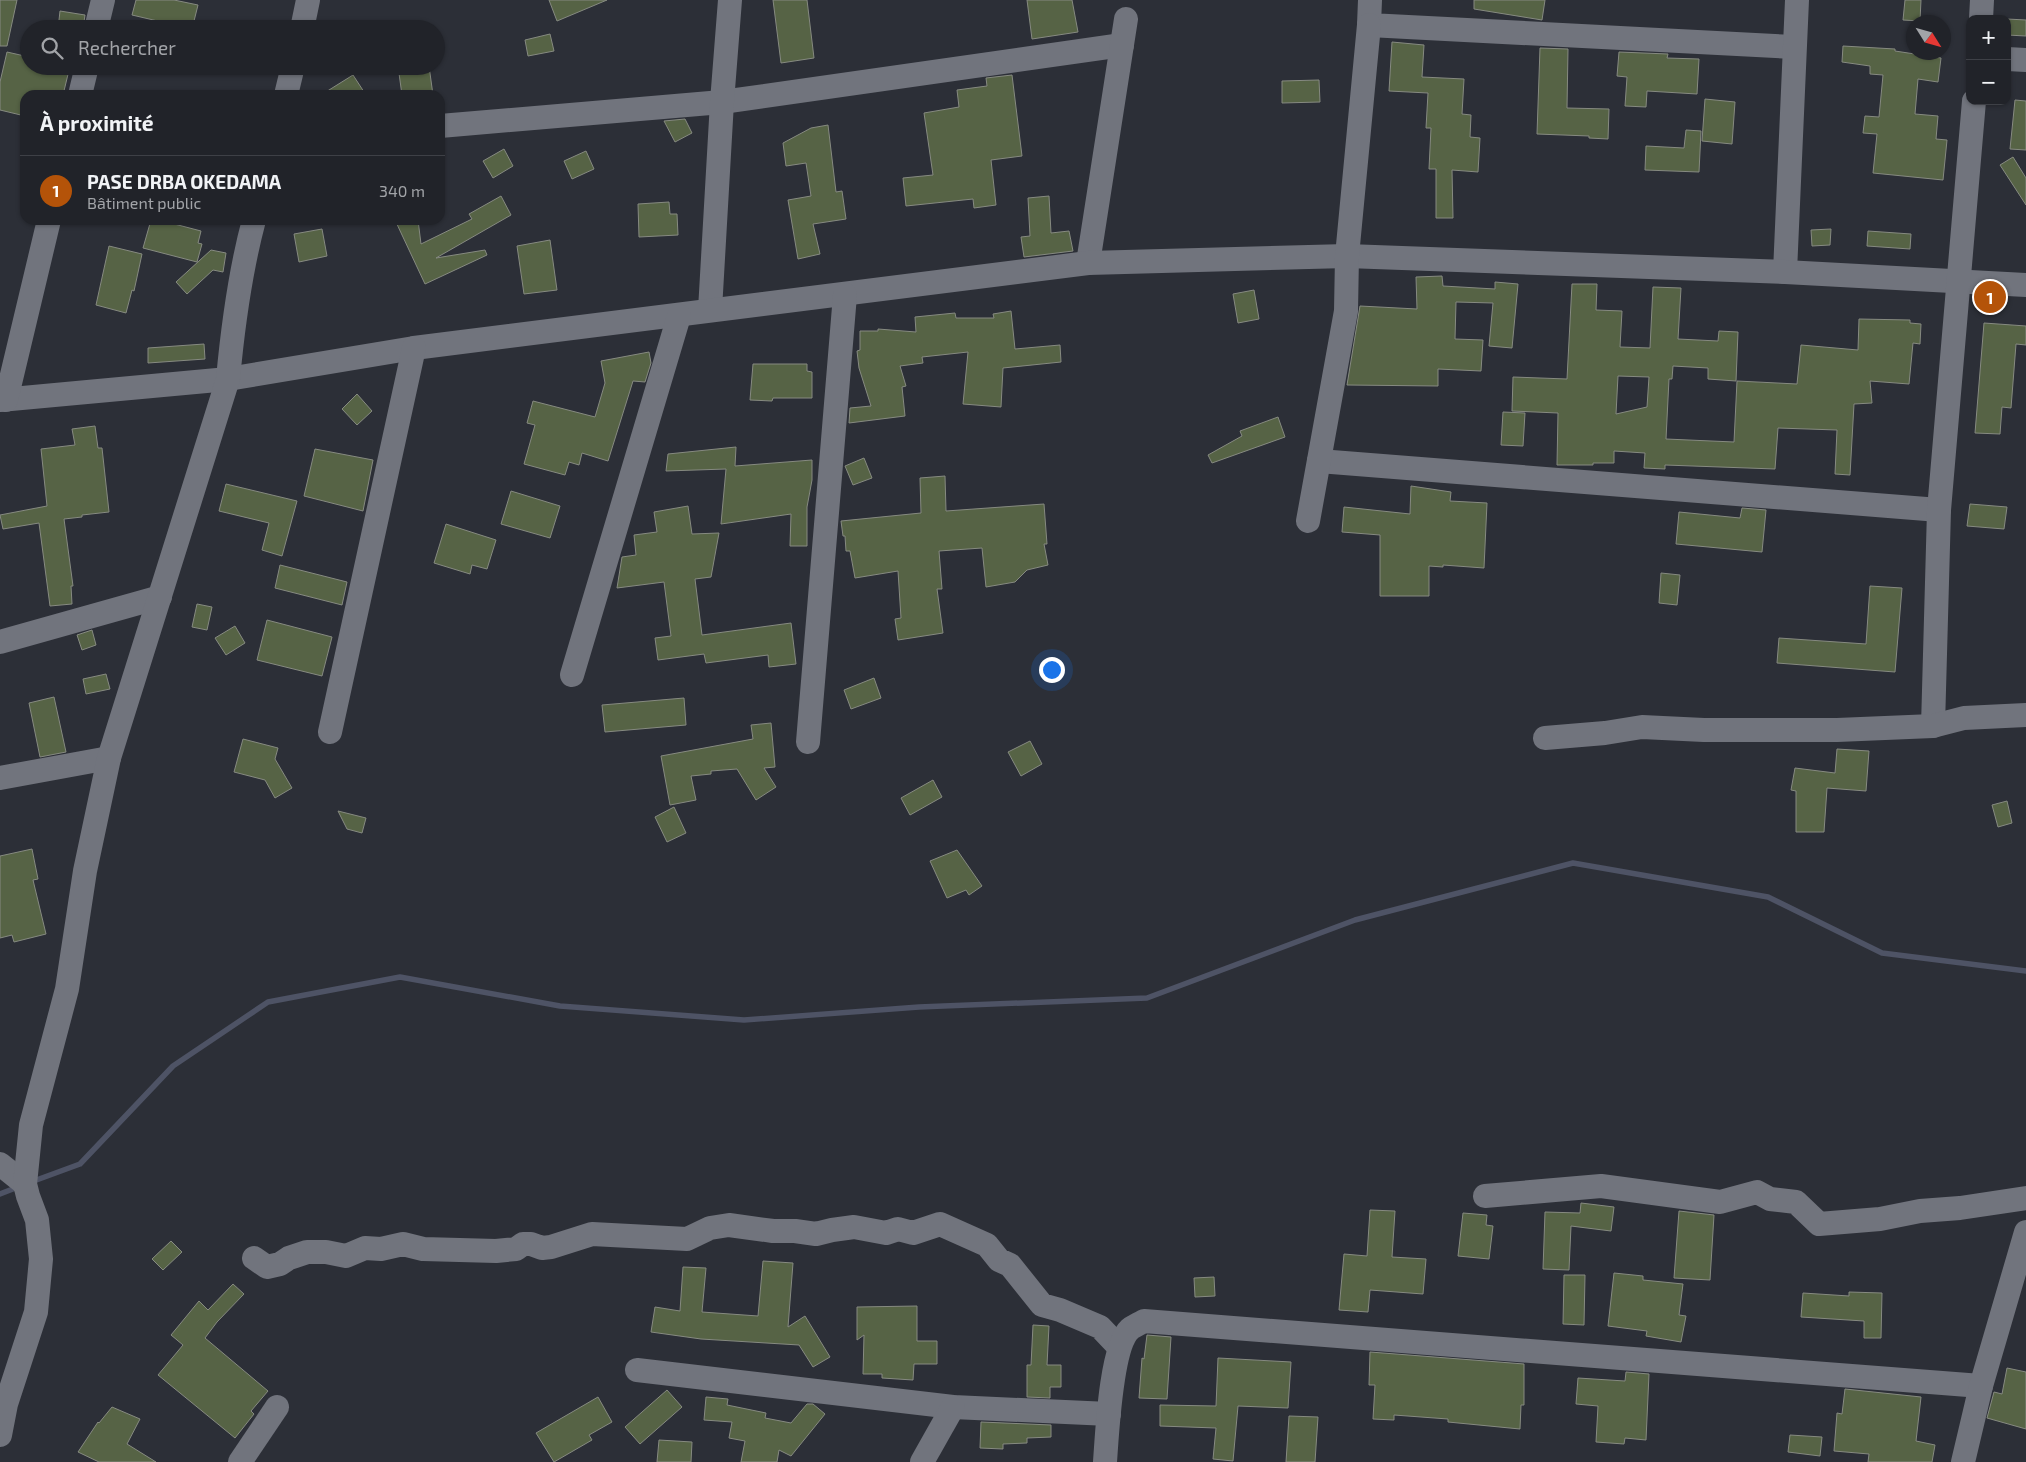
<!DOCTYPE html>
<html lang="fr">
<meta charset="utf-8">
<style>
:root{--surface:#212329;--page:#2d2f35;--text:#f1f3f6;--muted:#a2a4a8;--line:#3e4046;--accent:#b45309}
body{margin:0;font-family:"Exo 2",sans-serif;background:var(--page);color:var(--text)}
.controls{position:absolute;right:15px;top:15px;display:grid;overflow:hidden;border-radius:10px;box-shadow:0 1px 4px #0004}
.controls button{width:45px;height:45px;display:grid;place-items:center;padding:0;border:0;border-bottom:1px solid var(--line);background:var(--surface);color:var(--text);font:25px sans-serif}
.compass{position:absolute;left:1906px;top:15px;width:45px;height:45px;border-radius:50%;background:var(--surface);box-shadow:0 1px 4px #0004;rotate:127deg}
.you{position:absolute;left:1051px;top:669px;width:18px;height:18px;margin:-12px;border:4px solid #fff;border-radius:50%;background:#1a73e8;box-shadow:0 0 0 8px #1a73e833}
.badge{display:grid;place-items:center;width:32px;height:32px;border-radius:50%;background:var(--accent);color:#fff;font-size:16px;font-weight:700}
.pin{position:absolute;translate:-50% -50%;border:2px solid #fff;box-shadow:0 1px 5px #0006}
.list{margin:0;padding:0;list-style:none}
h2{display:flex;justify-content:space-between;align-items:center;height:65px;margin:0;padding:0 20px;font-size:21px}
h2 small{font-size:16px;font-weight:400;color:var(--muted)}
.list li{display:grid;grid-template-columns:32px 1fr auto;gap:15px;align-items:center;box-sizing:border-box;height:70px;padding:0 20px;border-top:1px solid var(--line)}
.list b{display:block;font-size:19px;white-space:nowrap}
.list p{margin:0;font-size:16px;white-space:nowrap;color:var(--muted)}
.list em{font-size:16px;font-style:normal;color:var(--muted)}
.icon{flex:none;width:28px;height:28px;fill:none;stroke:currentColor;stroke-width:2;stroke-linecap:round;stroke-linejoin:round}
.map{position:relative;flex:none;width:2026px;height:1462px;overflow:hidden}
.search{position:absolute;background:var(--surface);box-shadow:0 1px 4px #0004;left:20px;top:20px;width:425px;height:55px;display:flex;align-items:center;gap:12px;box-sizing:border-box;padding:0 18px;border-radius:28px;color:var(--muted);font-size:19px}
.panel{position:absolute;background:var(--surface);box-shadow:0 1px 4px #0004;left:20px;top:90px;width:425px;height:135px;border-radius:15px}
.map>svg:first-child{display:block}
</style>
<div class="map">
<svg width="2026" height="1462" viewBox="0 0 2026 1462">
<rect width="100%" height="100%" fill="#2c2f37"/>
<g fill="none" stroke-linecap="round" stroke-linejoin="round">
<g stroke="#4e5365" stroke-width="5.5">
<path d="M31,1182l49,-18 93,-98 95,-64 132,-25 160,29 184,14 175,-13 228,-9 208,-78 218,-57 195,34 114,56 144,18"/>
<path d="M0,1194l18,-7"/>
</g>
</g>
<g fill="#566345" stroke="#868a81" fill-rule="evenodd">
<path d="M0,0h17l-10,46h-7z"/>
<path d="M136,0h38l24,5 -6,24 -60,-14z"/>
<path d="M549,0h58l-50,21z"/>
<path d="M773,0h34l7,58 -33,5z"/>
<path d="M1027,0h45l6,32 -46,7z"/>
<path d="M1474,0h71l-3,20 -68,-11z"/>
<path d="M1905,0h16l-1,21 -17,-1z"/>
<path d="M60,11l25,4 -2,14h-25z"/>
<path d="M2007,19l19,1v16l-19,-1z"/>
<path d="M550,34l4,17 -26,5 -3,-16z"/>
<path d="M1392,42l32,3 -2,32 42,2 -2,35 9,1 -1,22 10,1 -2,34 -26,-2 1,48h-17v-49h-7l2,-41h-5l2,-35 -39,-2z"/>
<path d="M1843,46l52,3v2l46,7 -3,24 -20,-3 -3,35 23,2 -2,23 11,1 -4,40 -70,-7 4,-39 -14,-1 2,-17 14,1 4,-42 -13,-1v-8l-28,-4z"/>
<path d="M1540,48l28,1 -1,59 42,1 -1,30 -19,-1v-2l-52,-2z"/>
<path d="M7,52l22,5v9h41l-7,29h-38v21l-25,-6v-28z"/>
<path d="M1619,52l49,2 -1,4 32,1 -2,35 -50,-3 -1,16 -21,-1 2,-29 -10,-1z"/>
<path d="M398,66h31l4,29h-31z"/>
<path d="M353,75l13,20h-45z"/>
<path d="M1012,75l10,81 -31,4 5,45 -22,3 -1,-9 -67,7 -3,-28 30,-3 -9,-62 35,-6 -2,-17 30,-4 -1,-8z"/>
<path d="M1319,80l1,22 -38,1v-22z"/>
<path d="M1705,99l30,3 -3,42 -30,-3z"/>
<path d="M2015,100l11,1v49l-16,-1z"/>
<path d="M685,119l7,14 -17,9 -11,-21z"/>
<path d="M828,125l8,67 6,-1 4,28 -33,5 7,30 -22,5 -10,-59 23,-4 -5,-33 -20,3 -3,-23 28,-15z"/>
<path d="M1686,130l15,1 -2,41 -54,-2 1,-24 38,2z"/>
<path d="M504,149l9,17 -20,12 -10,-17z"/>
<path d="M586,151l8,18 -22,10 -8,-18z"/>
<path d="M2013,157l13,21v27l-26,-40z"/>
<path d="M501,196l10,19 -75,43 49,-8 2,5 -62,29 -30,-64h23l3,24 51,-25 -3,-5z"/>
<path d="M1049,196l2,37 18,-2 4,20 -49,6 -3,-20 9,-1 -2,-38z"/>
<path d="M669,202l1,12h7l1,21 -39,2 -1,-33z"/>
<path d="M151,220h8l42,11 -3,12 4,1 -5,18 -54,-14z"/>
<path d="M322,229l5,27 -28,6 -5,-28z"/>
<path d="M1831,229l-1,16 -18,1 -1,-16z"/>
<path d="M1868,231l43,3 -1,15 -43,-3z"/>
<path d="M550,240l7,50 -33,4 -7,-48z"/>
<path d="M109,246l33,8 -8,37 -2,-1 -6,23 -30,-8z"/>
<path d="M211,250l15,3 -3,19 -10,-2 -26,24 -11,-12z"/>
<path d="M1442,276l1,10 52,3v-7l23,2 -6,64 -23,-2 4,-43 -37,-1 -1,37 28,1 -2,31 -43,-2v17l-91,-1 13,-79 57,3 -1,-32z"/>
<path d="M1572,284h25l-1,26 26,1 -2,36 30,1 3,-61 28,1 -3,51 40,2 1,-10 19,1 -2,49 -28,-2v-11l-35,-2 -1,13h-3l-3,60 68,3 3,-61 60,3 4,-39 57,5 1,-31 51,1v3l11,1 -1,20 -7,-1 -4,41 -39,-3 2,22 -18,1 -4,71 -15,-1 2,-44 -59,-2 -3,41 -110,-4v4l-21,-1 1,-15 -31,-2v12h-21v2h-36l1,-52 -46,-2 1,-34 54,2zM1618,376l31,1 -2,30 -31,7z"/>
<path d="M1254,290l5,29 -21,4 -5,-29z"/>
<path d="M1011,311l4,38 45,-4 1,17 -58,6 -2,39 -38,-3 5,-52 -46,5 1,6 -23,3 6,20 -4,1 3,29 -56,7 1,-15 21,-2 -12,-38 -2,-17 3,-1v-19h18v-2l38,3 -1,-15 40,-4 1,5h38l-1,-4z"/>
<path d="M1984,323l42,3v19l-10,-1 -5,64 -9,-1 -2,27 -25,-1z"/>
<path d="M204,344l1,15 -57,4v-15z"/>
<path d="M649,352l2,11 -6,19 -12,-1 -25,80 -26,-8 -3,12 -10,-3 -4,13 -41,-11 11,-39 -8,-2 6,-22 62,16 10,-34 -4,-22z"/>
<path d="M753,364h54v7l5,1v26h-39l-1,3 -22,-1z"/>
<path d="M357,394l15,17 -15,14 -15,-16z"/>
<path d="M1503,412l22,1 -2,33 -22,-1z"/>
<path d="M1278,417l7,20 -73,26 -4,-8 34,-19 -2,-5z"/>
<path d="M95,426l3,22h4l7,64 -27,3v2l-18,2 9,67h-2l1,18 -22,2 -11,-83 -36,6 -3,-14 47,-9 -6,-57 34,-4 -3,-16z"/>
<path d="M736,447l-1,19 77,-6v20l-5,27v39h-17l1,-32 -70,10 5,-55 -60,2 2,-17z"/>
<path d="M315,449l58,11 -10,51 -59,-15z"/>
<path d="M864,458l8,20 -19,7 -8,-19z"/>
<path d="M945,476l1,35 98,-7 3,40h-3l4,21 -21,5 -12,12 -29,5 -4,-39 -43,3 3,38h-5l6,44 -45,7 -3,-21 6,-1 -3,-47 -43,7 -5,-27h-4l-1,-15h-2l-2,-15 80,-8 -1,-35z"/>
<path d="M226,484l71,17 -15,55 -20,-6 7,-27 -50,-12z"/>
<path d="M1411,486l40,6 -1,9 37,2 -3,65 -41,-3v2l-14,-1v30h-49v-61l-38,-3 2,-25 66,7z"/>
<path d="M511,491l49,15 -10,32 -49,-14z"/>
<path d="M1970,504l37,3 -3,22 -37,-3z"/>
<path d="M688,506l4,28 27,-1 -8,44 -16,2 7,56 89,-12 5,41 -27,3 -1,-12 -62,8 -2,-9 -46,6 -3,-22 16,-2 -7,-54 -47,6 5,-31 14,-2 -2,-20 23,-3 -3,-20z"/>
<path d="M1742,508l24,2 -4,42 -86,-8 3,-32 61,6z"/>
<path d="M446,524l50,16 -9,29 -15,-4 -2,9 -36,-11z"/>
<path d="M280,565l67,17 -5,23 -67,-17z"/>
<path d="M1661,573l19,2 -3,30 -18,-2z"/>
<path d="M1870,586l32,2 -7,84 -118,-9 2,-25 87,6z"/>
<path d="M197,604l15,3 -5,23 -15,-3z"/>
<path d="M267,620l65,17 -10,39 -65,-16z"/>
<path d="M235,626l10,17 -19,12 -11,-17z"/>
<path d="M92,630l4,15 -14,5 -5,-15z"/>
<path d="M106,674l4,15 -24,5 -3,-15z"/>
<path d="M874,678l7,20 -30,11 -7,-19z"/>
<path d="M54,697l12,55 -26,5 -11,-54z"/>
<path d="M684,698l2,27 -81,7 -3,-27z"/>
<path d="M771,723l4,44 -11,1 12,19 -20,13 -19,-31 -26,2v3l-20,2 5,24 -26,5 -9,-49 92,-17 -2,-14z"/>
<path d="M243,739l35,9 -3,11 17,29 -17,10 -10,-18 -31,-8z"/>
<path d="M1030,741l12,23 -21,12 -13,-24z"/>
<path d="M1837,749l32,2 -3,40 -39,-3 -3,44h-28v-41l-5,-1 4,-22 40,5z"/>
<path d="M933,780l9,17 -32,18 -9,-17z"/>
<path d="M2007,801l5,22 -14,4 -6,-22z"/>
<path d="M674,807l12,26 -19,9 -12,-25z"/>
<path d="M338,811l28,7 -4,15 -15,-4z"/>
<path d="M32,849l6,30 -5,1 13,54 -32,8 -2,-7 -12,3v-82z"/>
<path d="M957,850l25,36 -13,9 -3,-5 -19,8 -17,-37z"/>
<path d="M1581,1203l33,4 -3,24 -40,-5 -2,44 -26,-1 2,-57 35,1z"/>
<path d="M1370,1210l25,1 -3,46 34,2 -3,35 -53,-4 -2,22 -29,-2 5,-56 23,2z"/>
<path d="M1679,1211l35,4 -4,65 -36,-2z"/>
<path d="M1463,1213l24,2 -1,10 7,1 -4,33 -31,-3z"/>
<path d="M171,1241l11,11 -19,18 -11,-11z"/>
<path d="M763,1261l30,2 -5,64 17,-11 25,41 -17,10 -14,-22 -98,-6 -50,-7 4,-25 25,4 3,-44 23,1 -4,44 56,4z"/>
<path d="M1614,1273l29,3v4l40,4 -4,31 7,1 -5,26 -35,-6 1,-5 -39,-5z"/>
<path d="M1564,1275h21l-1,50 -21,-1z"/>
<path d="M1214,1277l1,19 -20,1 -1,-19z"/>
<path d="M233,1284l11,10 -27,28 -12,16 63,53 -17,20 3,3 -19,24 -77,-63 25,-30 -12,-10 28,-34 9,9z"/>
<path d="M1849,1292l33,1 -1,45h-17v-17l-63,-4 2,-24 46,3z"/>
<path d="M917,1306v35h20v23h-23l-1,16 -31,-2v-4h-19l1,-39 -7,5v-33z"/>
<path d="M1033,1325l16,1 -2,39h14v22h-11v11l-23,-1v-32h4z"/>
<path d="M1147,1335l24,2 -4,62 -28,-1 3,-40 2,1z"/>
<path d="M1370,1352l154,12v41h-3l-1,24 -72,-7v-3l-54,-4v5l-21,-1 2,-34h-6z"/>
<path d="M1218,1358l73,4 -3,46 -50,-2 -5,55 -20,-2 3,-31 -56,-2v-21l56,1z"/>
<path d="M2007,1368l19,4v57l-39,-11 7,-26 8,2z"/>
<path d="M1626,1372l23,2 -3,66 -21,-2 -1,6 -28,-2 2,-36 -22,-2 2,-26 47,3z"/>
<path d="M1845,1389l76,8 -5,44 19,4 -3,17h-64l1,-8 -35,-3 3,-38 5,1z"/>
<path d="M667,1390l15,17 -42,37 -15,-17z"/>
<path d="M598,1397l14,25 -23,13 3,5 -38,22 -18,-29z"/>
<path d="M706,1397l22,2 -1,6 39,8 -1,5 26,5 16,-19h6l12,10 -34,42 -12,-6 -2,12h-36l4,-21 -16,-3 3,-16 -28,-2z"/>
<path d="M112,1407l28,12 -13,25 29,18h-57l-21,-10 20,-30 1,1z"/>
<path d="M1289,1416l29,1 -3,45h-29z"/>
<path d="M981,1422l70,3v12l-24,1v5l-24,1v5l-23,-1z"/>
<path d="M1790,1435l32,2 -2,19 -32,-4z"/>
<path d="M659,1440l33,2 -1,20h-34z"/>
</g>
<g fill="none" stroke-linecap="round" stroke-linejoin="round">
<g stroke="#71747d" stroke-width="24">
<path d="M1370,0l-1,25 425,22"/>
<path d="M1981,19l1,-19"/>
<path d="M96,29l7,-29"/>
<path d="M302,29l6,-29"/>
<path d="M2007,59l19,1"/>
<path d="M80,95l7,-29"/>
<path d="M286,95l7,-29"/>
<path d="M440,126l282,-24 400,-57"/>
<path d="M1088,263l38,-244"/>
<path d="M1785,272l12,-272"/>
<path d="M710,310l12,-208 8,-102"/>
<path d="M0,400l228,-21 186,-31 674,-85 259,-7 438,16 241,13"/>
<path d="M6,400l43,-180"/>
<path d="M1319,461l620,49"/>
<path d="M1308,521l38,-210 1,-55 22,-231"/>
<path d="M0,642l160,-45"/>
<path d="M572,675l107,-359"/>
<path d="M1933,726l6,-216 35,-409"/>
<path d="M330,732l84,-384"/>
<path d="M1545,738l60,-5 37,-6 62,3h133l96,-4 31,-8 62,-3"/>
<path d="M808,742l37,-447"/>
<path d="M0,778l109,-20"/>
<path d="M0,1164l25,20"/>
<path d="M1485,1196l116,-10 119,16 37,-10 13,7 26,3 23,22 61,-5 40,-8 40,-3 66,-10"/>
<path d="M254,1258l13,9 13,-3 9,-6 18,-6h19l20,4 19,-8 16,1 22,-5 20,5 73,2 20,-2 7,-5h8l11,4 9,-1 41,-13 95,5 23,-11 19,-3 44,6h22l21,3 16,-4 22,-3 32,6 12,-4 15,4 27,-9 47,21 12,15 11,5 32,40 18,5 40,17 19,20"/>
<path d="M637,1370l316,37 156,7"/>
<path d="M0,1435l6,-31 30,-92 5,-53 -4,-39 -9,-24 -3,-12 6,-59 36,-136 18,-118 24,-113 119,-379c5,-54 12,-107 26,-159"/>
<path d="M240,1462l37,-55"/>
<path d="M922,1462l31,-55"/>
<path d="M1105,1462c2,-27 6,-116 25,-133 4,-3 9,-5 14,-8l837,65"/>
<path d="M1963,1462l18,-76 45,-154"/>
</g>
</g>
</svg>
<div class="controls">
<button>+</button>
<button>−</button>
</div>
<svg class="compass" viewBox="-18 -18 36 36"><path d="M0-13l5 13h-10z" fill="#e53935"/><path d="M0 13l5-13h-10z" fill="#a2a4a8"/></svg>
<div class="you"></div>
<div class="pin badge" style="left:1990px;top:297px">1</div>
<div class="search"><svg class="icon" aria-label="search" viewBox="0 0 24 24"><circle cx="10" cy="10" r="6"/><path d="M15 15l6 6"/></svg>Rechercher</div>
<section class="panel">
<h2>À proximité<small></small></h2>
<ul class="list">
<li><span class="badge">1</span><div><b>PASE DRBA OKEDAMA</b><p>Bâtiment public</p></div><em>340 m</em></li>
</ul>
</section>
</div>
